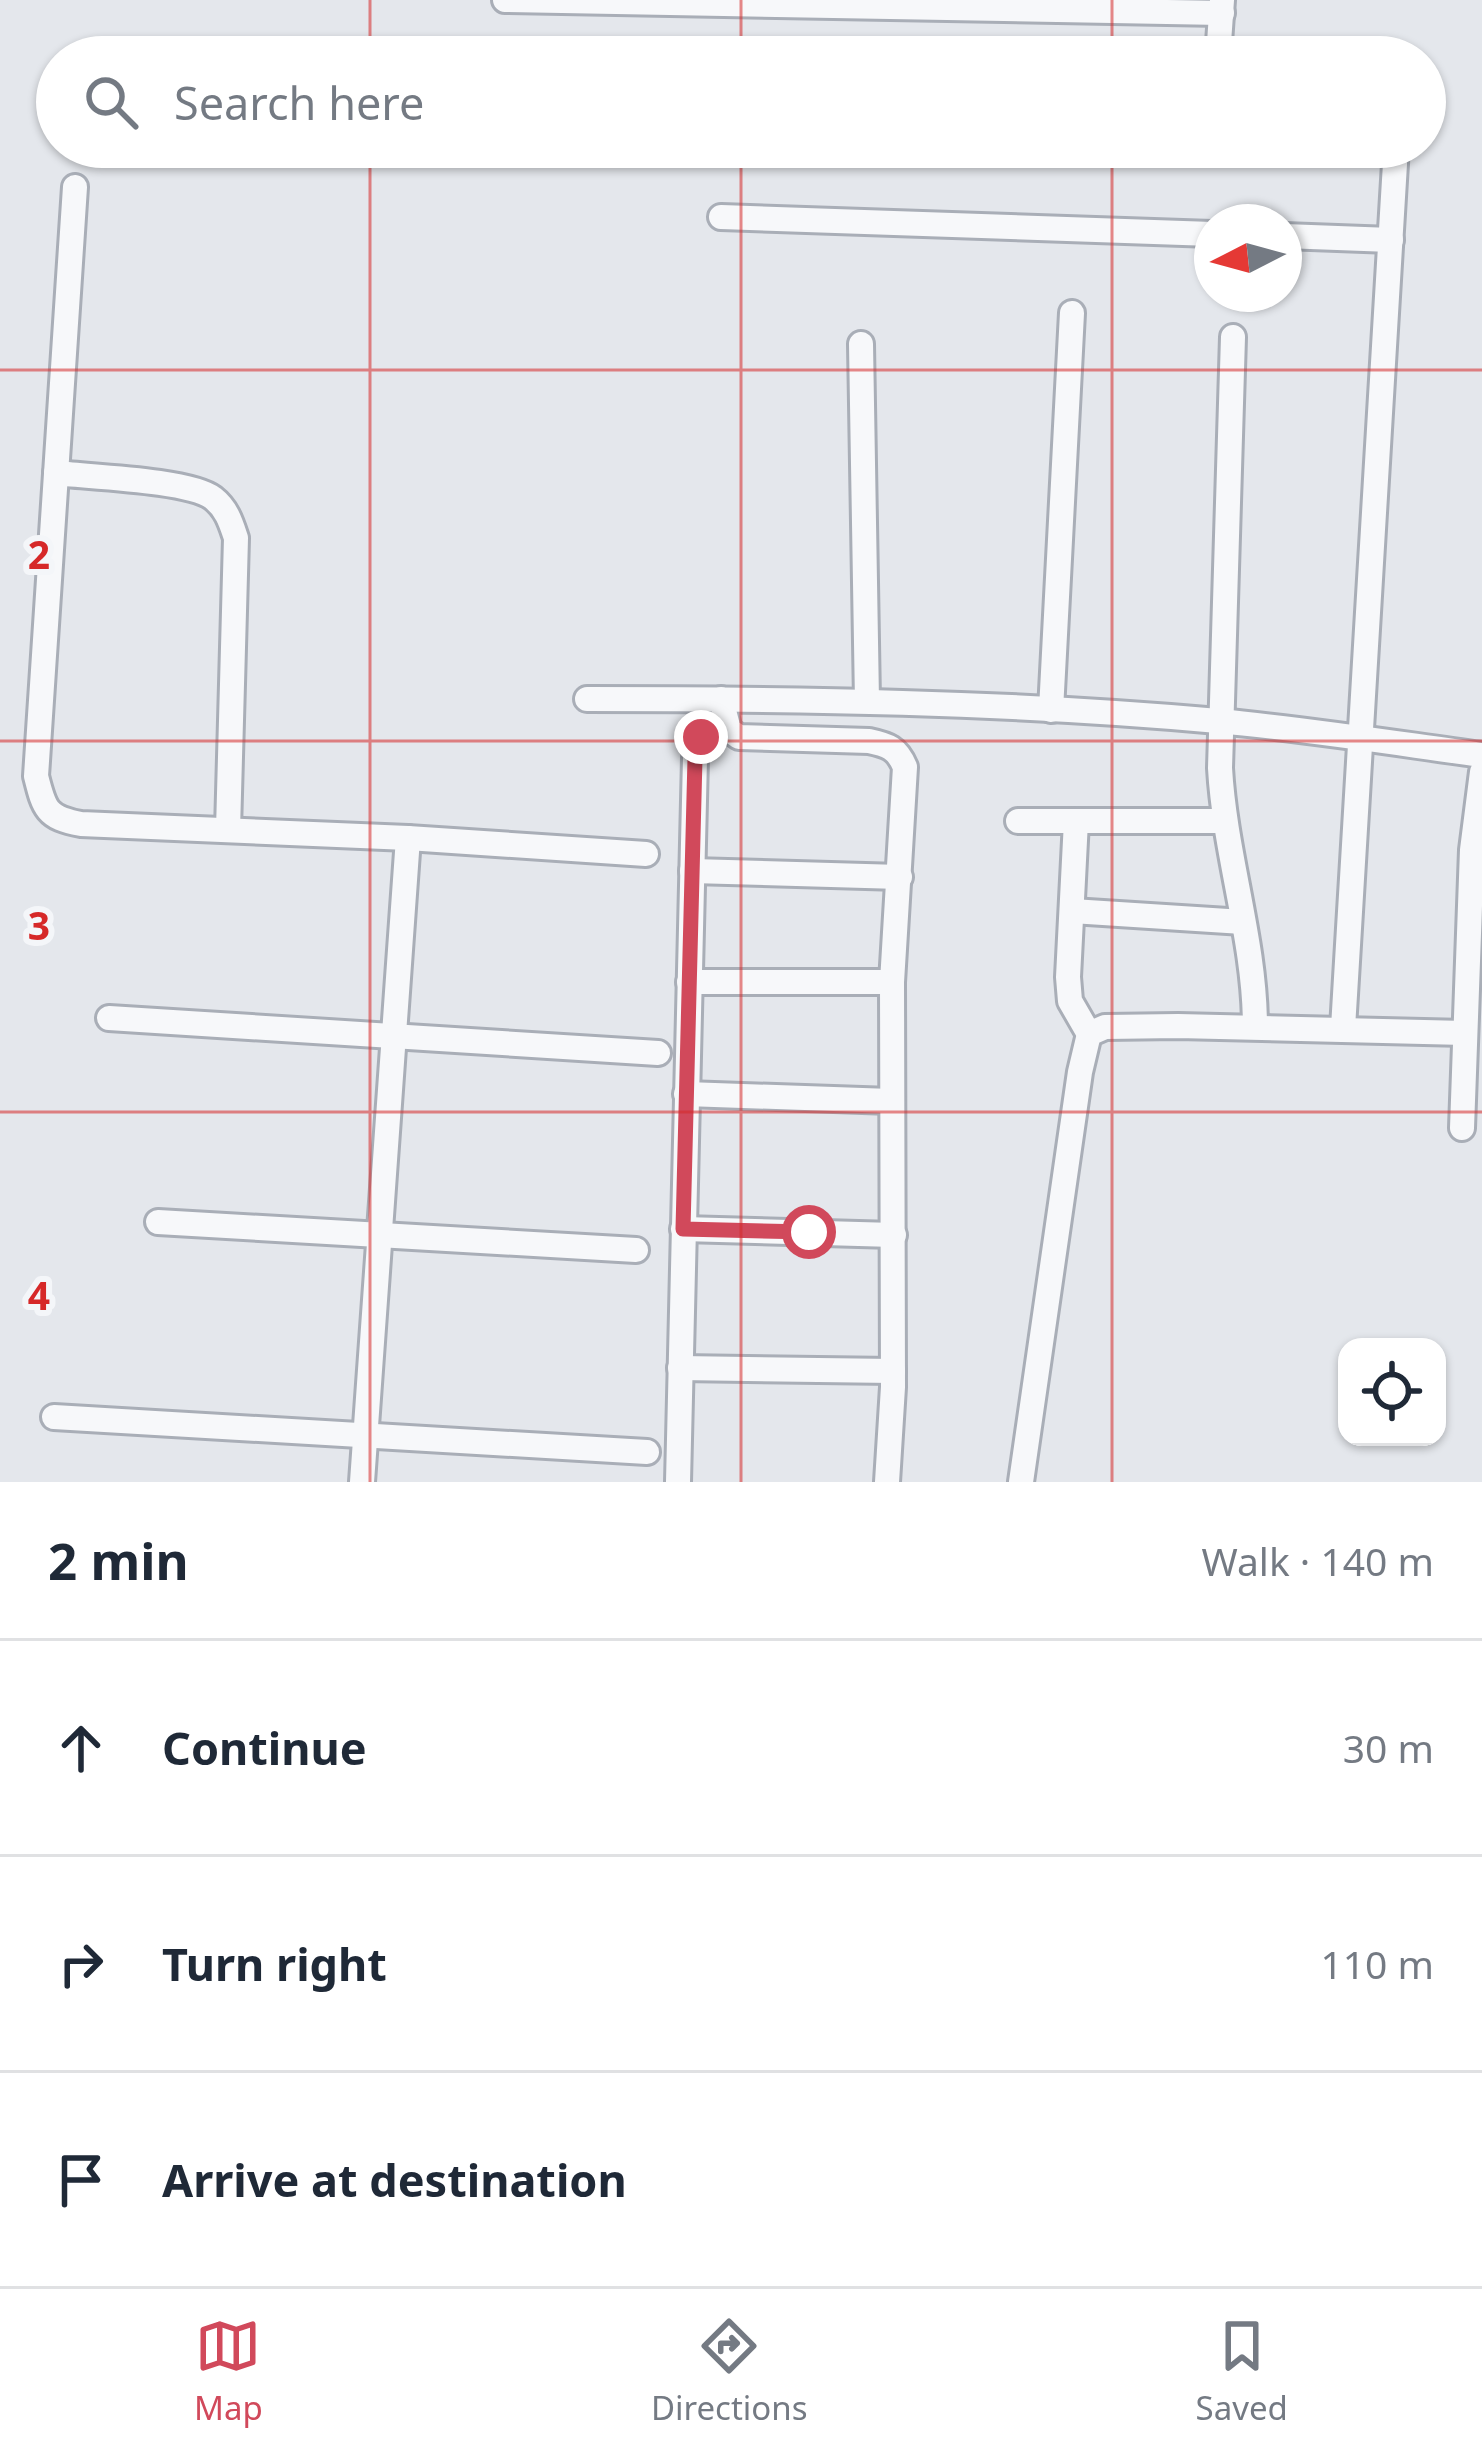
<!DOCTYPE html>
<meta charset="utf-8">
<style>
:root{--surface:#fff;--page:#f2f2f3;--text:#1f2937;--muted:#747a83;--line:#e0e1e3;--accent:#d1495b}
body{margin:0;font-family:"Noto Sans",sans-serif;background:var(--page);color:var(--text)}
.controls{position:absolute;right:36px;bottom:36px;display:grid;overflow:hidden;border-radius:24px;box-shadow:0 3px 9px #0004}
.controls button{width:108px;height:108px;display:grid;place-items:center;padding:0;border:0;border-bottom:3px solid var(--line);background:var(--surface);color:var(--text);font:60px sans-serif}
.compass{position:absolute;left:1194px;top:204px;width:108px;height:108px;border-radius:50%;background:var(--surface);box-shadow:0 3px 9px #0004;rotate:264deg}
.stop{position:absolute;width:36px;height:36px;margin:-27px;border:9px solid #d1495b;border-radius:50%;background:#fff}
.stop.end{background:#d1495b;border-color:#fff;box-shadow:0 3px 12px #0008}
.list{margin:0;padding:0;list-style:none}
h2{display:flex;justify-content:space-between;align-items:center;height:156px;margin:0;padding:0 48px;font-size:51px}
h2 small{font-size:39px;font-weight:400;color:var(--muted)}
.list li{display:grid;grid-template-columns:78px 1fr auto;gap:36px;align-items:center;box-sizing:border-box;height:216px;padding:0 48px;border-top:3px solid var(--line)}
.list b{display:block;font-size:45px;white-space:nowrap}
.list em{font-size:39px;font-style:normal;color:var(--muted)}
.icon{flex:none;width:66px;height:66px;fill:none;stroke:currentColor;stroke-width:2;stroke-linecap:round;stroke-linejoin:round}
.map{position:relative;flex:none;width:1482px;height:1482px;overflow:hidden}
.search{position:absolute;background:var(--surface);box-shadow:0 3px 9px #0004;left:36px;right:36px;top:36px;height:132px;display:flex;align-items:center;gap:30px;box-sizing:border-box;padding:0 42px;border-radius:66px;color:var(--muted);font-size:45px}
.sheet{height:804px;background:var(--surface)}
nav{display:flex;justify-content:space-around;align-items:center;box-sizing:border-box;height:168px;border-top:3px solid var(--line);background:var(--surface);font-size:33px;color:var(--muted)}
nav a{display:grid;justify-items:center;gap:6px}
nav .on{color:var(--accent)}
.map>svg:first-child{display:block}
</style>
<div class="map">
<svg width="1482" height="1482" viewBox="0 0 1482 1482">
<rect width="100%" height="100%" fill="#e4e7ec"/>
<g fill="none" stroke-linecap="round" stroke-linejoin="round">
<g stroke="#a9aeb7" stroke-width="30">
<g id="minor">
<path d="M505,0l717,13"/>
<path d="M1218,57l4,-57"/>
<path d="M75,187l-39,589c8,32 10,42 45,48l327,14 238,16"/>
<path d="M721,217l491,17"/>
<path d="M1284,236l107,4"/>
<path d="M1233,337l-13,431c5,88 35,172 35,259"/>
<path d="M861,344l6,357"/>
<path d="M56,473c35,4 133,7 157,25 14,11 18,25 23,40l-8,292"/>
<path d="M587,699c210,0 421,3 631,22 88,8 176,22 264,34"/>
<path d="M721,699l8,31 10,7 130,4c19,4 28,7 36,26l-13,215 1,405 -6,95"/>
<path d="M1051,710l21,-397"/>
<path d="M1018,821h205"/>
<path d="M1076,821l-8,156 2,24 19,33"/>
<path d="M692,871l208,6"/>
<path d="M1072,911l171,11"/>
<path d="M689,982h203"/>
<path d="M109,1018l549,35"/>
<path d="M1343,1028l53,-881"/>
<path d="M686,1094l205,7"/>
<path d="M1462,1128l10,-278 10,-78"/>
<path d="M158,1222l478,28"/>
<path d="M683,1229l211,6"/>
<path d="M680,1368l213,3"/>
<path d="M54,1417l593,35"/>
<path d="M362,1482l46,-644"/>
<path d="M678,1482l17,-724 6,-21 28,-7"/>
<path d="M1021,1482l59,-410 9,-38 16,-7 73,-1 287,7"/>
</g>
</g>
<use href="#minor" stroke="#f7f8fa" stroke-width="24"/>
</g>
<g fill="none" stroke-linecap="round" stroke-linejoin="round">
<path stroke="#d1495b" stroke-width="15" d="M701,737l-6,21 -12,471 126,3"/>
</g>
<path fill="none" stroke="#d62828" stroke-width="3" stroke-opacity="0.55" d="M370,0v57M741,0v57M1112,0v57M370,147v1335M741,147v1335M1112,147v1335M0,370h1482M0,741h1482M0,1112h1482"/>
<g font-size="39" text-anchor="middle" font-weight="bold" fill="#d62828" stroke="#f4f6f9" stroke-width="12" stroke-linejoin="round" paint-order="stroke">
<text x="39" y="569">2</text>
<text x="39" y="940">3</text>
<text x="39" y="1310">4</text>
</g>
</svg>
<div class="controls">
<button><svg class="icon" aria-label="locate" viewBox="0 0 24 24"><circle cx="12" cy="12" r="6"/><path d="M12 2v4M12 18v4M2 12h4M18 12h4"/></svg></button>
</div>
<svg class="compass" viewBox="-18 -18 36 36"><path d="M0-13l5 13h-10z" fill="#e53935"/><path d="M0 13l5-13h-10z" fill="#747a83"/></svg>
<div class="stop" style="left:809px;top:1232px"></div>
<div class="stop end" style="left:701px;top:737px"></div>
<div class="search"><svg class="icon" aria-label="search" viewBox="0 0 24 24"><circle cx="10" cy="10" r="6"/><path d="M15 15l6 6"/></svg>Search here</div>
</div>
<section class="sheet">
<h2>2 min<small>Walk · 140 m</small></h2>
<ul class="list">
<li><svg class="icon" aria-label="ahead" viewBox="0 0 24 24"><path d="M12 20V5M6 11l6-6 6 6"/></svg><div><b>Continue</b></div><em>30 m</em></li>
<li><svg class="icon" aria-label="right" viewBox="0 0 24 24"><path d="M7 20v-9h11M14 6l5 5-5 5"/></svg><div><b>Turn right</b></div><em>110 m</em></li>
<li><svg class="icon" aria-label="arrive" viewBox="0 0 24 24"><path d="M6 21V4h12l-3 4 3 4H6"/></svg><div><b>Arrive at destination</b></div></li>
</ul>
</section>
<nav>
<a class="on"><svg class="icon" aria-label="map" viewBox="0 0 24 24"><path d="M3 6l6-2 6 2 6-2v14l-6 2-6-2-6 2zM9 4v14M15 6v14"/></svg>Map</a>
<a><svg class="icon" aria-label="directions" viewBox="0 0 24 24"><path d="M12 3l9 9-9 9-9-9zM9 14v-3h6M13 9l2 2-2 2"/></svg>Directions</a>
<a><svg class="icon" aria-label="saved" viewBox="0 0 24 24"><path d="M7 4h10v16l-5-4-5 4z"/></svg>Saved</a>
</nav>
